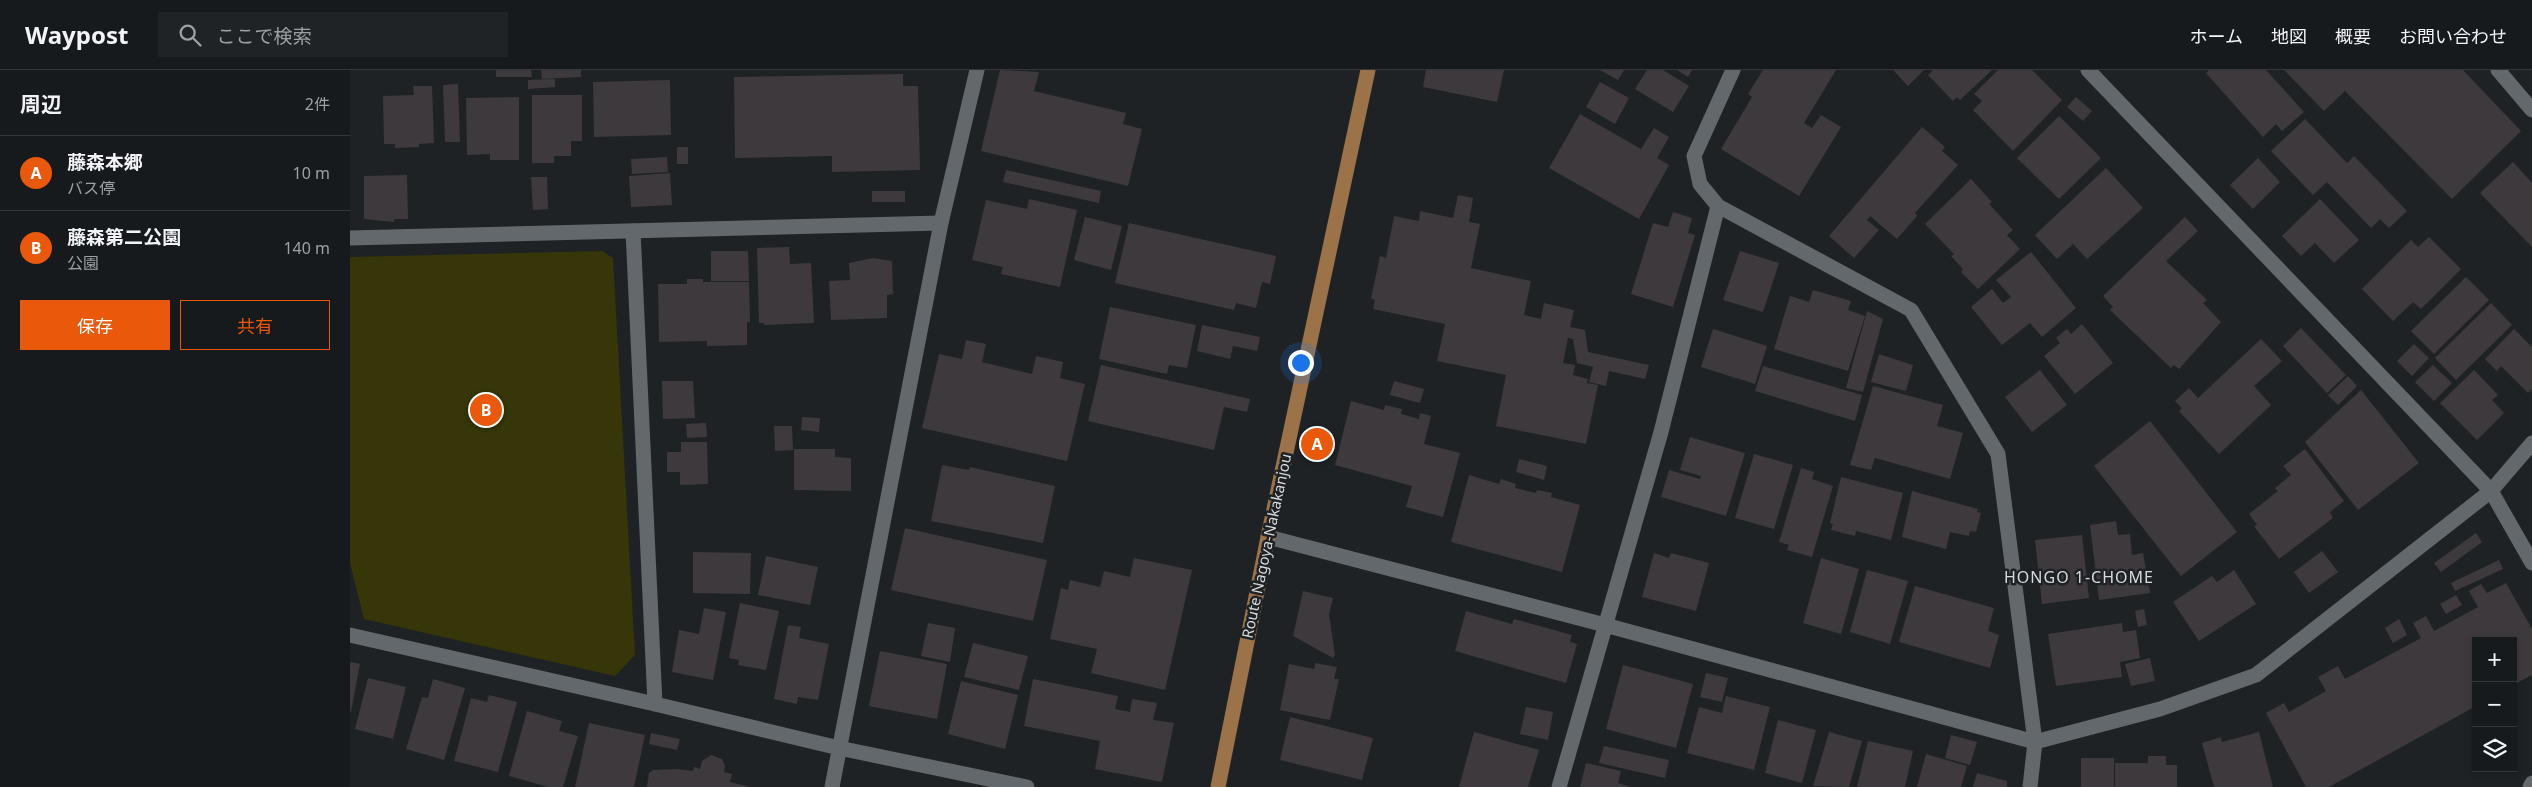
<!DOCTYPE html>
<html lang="ja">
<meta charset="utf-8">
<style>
:root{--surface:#161a1c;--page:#1f2325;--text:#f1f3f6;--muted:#9ea1a3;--line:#35383b;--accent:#ea580c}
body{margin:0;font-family:"Noto Sans","Noto Sans JP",sans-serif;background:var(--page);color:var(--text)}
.controls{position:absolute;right:15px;bottom:15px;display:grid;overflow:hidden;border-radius:0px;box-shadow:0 2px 8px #0003}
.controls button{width:45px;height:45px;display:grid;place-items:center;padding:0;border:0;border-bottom:1px solid var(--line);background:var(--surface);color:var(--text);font:25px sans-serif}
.you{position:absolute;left:950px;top:292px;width:18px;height:18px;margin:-12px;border:4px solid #fff;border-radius:50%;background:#1a73e8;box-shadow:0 0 0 8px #1a73e833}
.badge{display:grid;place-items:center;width:32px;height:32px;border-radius:50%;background:var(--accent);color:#fff;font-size:16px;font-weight:700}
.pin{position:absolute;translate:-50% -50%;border:2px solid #fff;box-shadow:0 1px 5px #0006}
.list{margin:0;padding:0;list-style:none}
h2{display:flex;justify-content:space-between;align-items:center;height:65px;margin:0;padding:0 20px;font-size:21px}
h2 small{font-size:16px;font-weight:400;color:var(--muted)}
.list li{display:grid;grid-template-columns:32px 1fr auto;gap:15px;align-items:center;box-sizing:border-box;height:75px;padding:0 20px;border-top:1px solid var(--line)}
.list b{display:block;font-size:19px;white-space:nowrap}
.list p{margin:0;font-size:16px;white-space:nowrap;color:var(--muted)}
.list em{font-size:16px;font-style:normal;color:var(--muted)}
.actions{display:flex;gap:10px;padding:15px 20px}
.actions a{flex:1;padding:11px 0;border:1px solid var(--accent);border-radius:0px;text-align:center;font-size:18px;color:var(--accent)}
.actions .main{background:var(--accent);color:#fff}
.icon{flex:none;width:28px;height:28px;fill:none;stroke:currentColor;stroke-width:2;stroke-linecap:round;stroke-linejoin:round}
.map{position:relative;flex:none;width:2182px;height:717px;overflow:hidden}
header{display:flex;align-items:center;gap:30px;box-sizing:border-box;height:70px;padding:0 25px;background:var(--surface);border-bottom:1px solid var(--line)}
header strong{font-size:24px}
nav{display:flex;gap:28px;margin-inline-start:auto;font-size:18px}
.search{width:350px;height:45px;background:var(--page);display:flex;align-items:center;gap:12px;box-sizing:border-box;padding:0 18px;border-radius:0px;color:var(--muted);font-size:19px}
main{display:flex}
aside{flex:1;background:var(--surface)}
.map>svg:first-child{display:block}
</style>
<header>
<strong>Waypost</strong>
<div class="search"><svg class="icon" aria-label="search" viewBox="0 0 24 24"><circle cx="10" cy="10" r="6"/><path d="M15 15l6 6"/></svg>ここで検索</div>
<nav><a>ホーム</a><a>地図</a><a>概要</a><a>お問い合わせ</a></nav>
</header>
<main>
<aside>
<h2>周辺<small>2件</small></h2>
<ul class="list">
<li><span class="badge">A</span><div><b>藤森本郷</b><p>バス停</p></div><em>10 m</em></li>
<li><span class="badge">B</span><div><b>藤森第二公園</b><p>公園</p></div><em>140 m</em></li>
</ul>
<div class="actions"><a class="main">保存</a><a>共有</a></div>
</aside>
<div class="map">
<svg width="2182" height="717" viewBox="0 0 2182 717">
<rect width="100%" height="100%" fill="#1e2225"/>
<path fill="#363608" d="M252,181l11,7 22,397 -20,21 -251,-57 -14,-56v-306z"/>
<g fill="#3e393c">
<path d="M146,0h35l1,7h-36z"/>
<path d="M191,0h40v7l-39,2z"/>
<path d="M650,0l39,2 -5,19 92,22 -3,11 19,5 -14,57 -147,-35z"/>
<path d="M1076,0h78l-7,32 -74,-15z"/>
<path d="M1250,0h24l-6,10z"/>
<path d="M1297,0h16l26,16 -16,26 -38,-23z"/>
<path d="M1327,0h15l-4,7z"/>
<path d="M1413,0h73l-32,53 8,5 9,-13 20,12 -42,69 -78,-47 31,-52 -4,-3z"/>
<path d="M1543,0h31l-16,16z"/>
<path d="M1583,0h59l-32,30 -3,-3 -4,4 -25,-26z"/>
<path d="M1648,0h34l30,30 -49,51 -40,-41 9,-9 -8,-7z"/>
<path d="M1859,0h57l38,42 -22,19 -6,-7 -13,13 -57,-64z"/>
<path d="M1934,0h179l58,61 -69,68 -107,-108 -21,20z"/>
<path d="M553,4v12h15l2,84 -88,2v-16l-97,2 -1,-81z"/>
<path d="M205,9v8l-27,2v-9z"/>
<path d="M320,10l1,55 -77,2 -1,-55z"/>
<path d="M1250,12l29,16 -14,26 -29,-17z"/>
<path d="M108,14l2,58h-15l-2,-57z"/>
<path d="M63,16h19l2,57 -15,1v3l-24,1v-4h-11l-1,-48 31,-1z"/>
<path d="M182,25h50v46h-11v15h-17v7h-22z"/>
<path d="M169,27v63h-29v-6l-23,1 -1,-57z"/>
<path d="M1726,27l16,14 -9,10 -16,-14z"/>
<path d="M1230,44l61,35 13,-21 15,9 -12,21 12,7 -30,54 -90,-51z"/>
<path d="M1709,46l42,42 -42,41 -42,-41z"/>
<path d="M1955,49l42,44 7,-7 53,55 -18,17 -9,-9 -9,9 -44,-46 -14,13 -42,-44z"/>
<path d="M1572,57l23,20 -3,4 16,14 -43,48 2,3 -20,23 -27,-23 -3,4 12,10 -25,28 -25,-22z"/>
<rect x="327" y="77" width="11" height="17"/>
<path d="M317,87l1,15 -36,2 -1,-15z"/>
<path d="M1908,88l22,24 -27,27 -23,-24z"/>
<path d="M2163,92l19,21v64l-52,-54z"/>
<path d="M1756,98l37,40 -56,51 -14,-15 -16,15 -22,-24z"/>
<path d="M656,100l95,21 -2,12 -96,-21z"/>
<path d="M320,103l2,32 -41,2 -2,-31z"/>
<path d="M57,105l1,44h-14v3l-30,-3v-43z"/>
<path d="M181,107h16l1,32 -15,1z"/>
<path d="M1621,109l21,23 -3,2 24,26 -6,5 13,14 -42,40 -17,-17 2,-3 -12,-13 3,-2 -29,-30z"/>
<rect x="522" y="121" width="33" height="11"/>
<path d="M1108,125l15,3 -4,24 11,2 -9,44 60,13 -7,34 17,4 3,-16 30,7 -4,17 15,3 3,22 61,13 -4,14 -36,-8 -3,15 -17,-4 4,-15 -16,-4 -4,-24 -5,-1 -5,25 12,2 -2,10 15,4 -1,4 11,2 -12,59 -90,-18 10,-51 -69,-14 8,-37 -72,-15 2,-9 -4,-2 9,-42 6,2 8,-42 25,5 1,-10 33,7z"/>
<path d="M679,129l48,11 -17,77 -59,-13 2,-7 -31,-7 14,-60 41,9z"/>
<path d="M1970,129l39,41 -25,23 -19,-20 -14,13 -19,-20z"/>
<path d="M1323,142l19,6 -4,15 7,2 -22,72 -42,-13 22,-71 15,4z"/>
<path d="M735,147l37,9 -11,44 -37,-10z"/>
<path d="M1835,147l13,14 -32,30 41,39 -4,3 18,19 -42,47 -5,-4 -3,3 -61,-58 3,-3 -10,-11z"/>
<path d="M779,153l147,33 -6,28 -8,-2 -6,26 -20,-5 -2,7 -119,-27z"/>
<path d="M2079,167l32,32 -40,40 -8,-7 -20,19 -31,-32 49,-49 7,7z"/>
<path d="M439,177l1,17 21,-1 3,60 -50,2v-2h-5l-2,-75z"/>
<path d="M361,181h37l1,30h-38z"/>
<path d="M1390,181l39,12 -16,49 -40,-12z"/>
<path d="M1681,182l45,56 -34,29 -12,-14 -28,22 -31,-38 21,-18 11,14 8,-6 -15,-17z"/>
<path d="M523,188l19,3 1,33 -6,1v23l-56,2 -2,-39 21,-1 -1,-17z"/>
<path d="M2116,207l23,23 -55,54 -23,-23z"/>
<path d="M337,209h16v3h46l1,40h-3v23l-40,1v-5l-48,1 -1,-58h29z"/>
<path d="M1463,220l38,11 -3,9 17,6 -17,55 -74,-22 16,-53 19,6z"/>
<path d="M2141,233l21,22 -56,55 -21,-22z"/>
<path d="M760,237l86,18 -9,43 -18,-3 -2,9 -68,-15z"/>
<path d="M1517,241l16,8 -20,73 -17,-4z"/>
<path d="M1732,254l31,39 -38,31 -31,-38 16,-13 -4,-5 11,-9 4,5z"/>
<path d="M852,255l58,12 -3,14 -24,-5 -3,13 -33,-8z"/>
<path d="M1951,258l45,47 -19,18 -44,-47z"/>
<path d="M1363,259l54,17 -12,38 -54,-17z"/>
<path d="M2164,259l18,18v42l-4,4 -27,-27 -4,5 -12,-12z"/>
<path d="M1911,269l21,22 -28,25 17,19 -52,49 -40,-43 3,-3 -7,-7 14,-13 9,10z"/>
<path d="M616,270l20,4 -4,18 50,12 4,-18 27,6 -3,16 25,6 -18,77 -145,-33 17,-74 23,5z"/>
<path d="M2064,274l15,14 -17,18 -15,-15z"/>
<path d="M1529,284l34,11 -7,26 -35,-9z"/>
<path d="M751,295l149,34 -3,13 -23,-5 -10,43 -126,-29z"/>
<path d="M2083,295l19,18 -18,18 -19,-19z"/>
<path d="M1413,296l99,29 -7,26 -100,-30z"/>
<path d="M1690,300l27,35 -35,27 -27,-35z"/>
<path d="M2124,300l24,25 -6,5 12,13 -27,27 -37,-37z"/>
<path d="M1998,306l9,10 -19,19 -10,-10z"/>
<path d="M312,311h31l2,37 -32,1z"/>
<path d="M1044,311l30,8 -4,14 -30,-8z"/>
<path d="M1523,316l70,19 -6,21 26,7 -13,46 -75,-21 -4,12 -21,-5z"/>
<path d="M2011,320l58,73 -61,47 -53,-68z"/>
<path d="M1001,331l33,9 1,-5 17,4 -1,5 18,5 1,-6 11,3 -7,28 36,9 -17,64 -37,-10 6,-21 -77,-21z"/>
<path d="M452,347l18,1 -1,14 -18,-2z"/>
<path d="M1800,351l87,111 -56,44 -87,-110z"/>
<path d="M356,353l1,14 -20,1 -1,-14z"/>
<path d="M424,356h18l1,24 -18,1z"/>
<path d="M1340,367l55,16 -19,63 -65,-19 8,-27 31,9 1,-3 -21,-6z"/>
<path d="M331,372h26l1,42 -28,1v-13h-13v-20h14z"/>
<path d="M444,379h41v8l16,1v33l-57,-1z"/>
<path d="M1955,379l39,52 -14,11 3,6 -54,41 -25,-33 3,-1 -8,-11 29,-23 -3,-3 16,-13 -8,-9z"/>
<path d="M1404,384l39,11 -19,64 -39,-11z"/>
<path d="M1169,389l28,7 -3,14 -28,-8z"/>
<path d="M592,395l27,5 1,-3 85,19 -12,57 -112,-22z"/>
<path d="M1451,398l13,4 -2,7 21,7 -21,71 -25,-7 2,-5 -10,-3z"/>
<path d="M1119,405l30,9 2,-5 15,5 -1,4 21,5 1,-3 15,3 -1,4 29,8 -18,67 -111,-30z"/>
<path d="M1491,407l62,16 -12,47 -35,-9 -1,5 -24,-6 2,-6 -3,-1z"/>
<path d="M1562,421l66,18 -1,3 4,1 -5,19 -6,-1 -1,5 -19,-4 -4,17 -44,-12z"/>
<path d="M1766,451l2,14 12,-1 2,21 11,-2 7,40 -51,7 -9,-75z"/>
<path d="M555,458l142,32 -14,61 -142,-31z"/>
<path d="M2126,463l6,9 -41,30 -7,-9z"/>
<path d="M1732,465l7,63 -47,6 -7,-64z"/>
<path d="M1972,481l16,21 -29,21 -15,-21z"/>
<path d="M343,482l58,1 -1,41 -57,-1z"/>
<path d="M1304,483l15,5 2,-5 38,10 -13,48 -54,-14z"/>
<path d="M416,486l52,11 -8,38 -52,-10z"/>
<path d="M784,488l58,12 -27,120 -74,-17 6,-24 -47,-10 11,-51 7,2 2,-10 30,7 4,-16 26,6z"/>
<path d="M1471,488l38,11 -18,65 -38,-11z"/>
<path d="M2149,490l4,9 -48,22 -4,-8z"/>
<path d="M1517,500l41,11 -18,63 -40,-12z"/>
<path d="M1884,500l22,34 -57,37 -26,-39 39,-26 5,6z"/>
<path d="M2156,513l26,46v46l-19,10v-44h-37v65l-147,81h-23l-40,-74 18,-10 5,9 37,-21 -8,-14 20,-11 7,13 76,-41 -8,-15 13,-7 8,15 44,-24 -9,-16 12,-7 6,9z"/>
<path d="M1565,516l79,22 -6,23 11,4 -9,33 -91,-26z"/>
<path d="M953,521l30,7 -4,16 6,41 -2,3 -40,-22z"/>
<path d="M2106,525l6,10 -16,9 -6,-10z"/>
<path d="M390,533l39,8 -13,59 -28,-5 1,-5 -10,-2z"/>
<path d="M354,538l22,4 -13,68 -41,-8 7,-42 20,4z"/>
<path d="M1794,539l3,16 -9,2 -3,-16z"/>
<path d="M1116,541l46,13 2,-5 58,16 -2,7 7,2 -11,39 -111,-32z"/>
<path d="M2049,549l8,16 -14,8 -8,-15z"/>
<path d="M578,553l27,5 -5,34 -29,-6z"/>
<path d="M1772,553l1,9 13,-2 4,28 -20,4 2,15 -66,9 -8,-52z"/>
<path d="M438,555l13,2 -2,11 30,6 -11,56 -20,-3 -1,7 -23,-5z"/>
<path d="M623,573l55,13 -9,34 -55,-13z"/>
<path d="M530,581l67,13 -10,55 -68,-13z"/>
<path d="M1800,588l5,23 -24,5 -6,-22z"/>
<path d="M0,592l10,2 -9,48h-1z"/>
<path d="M965,593l22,4 -3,12h5l-9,41 -50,-10 9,-46 25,5z"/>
<path d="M1273,595l70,19 -17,64 -70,-19z"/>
<path d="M1356,603l22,5 -6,24 -22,-5z"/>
<path d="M18,608l38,9 -13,52 -38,-10z"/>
<path d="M83,609l32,9 -21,72 -38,-11 16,-52 6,1z"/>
<path d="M683,609l85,17 -3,13 15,3 2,-13 25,4 -4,17 21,3 -12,59 -67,-13 5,-28 -76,-15z"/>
<path d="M611,611l57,14 -13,54 -57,-15z"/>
<path d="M139,625l28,7 -19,70 -44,-11 17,-63 16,4z"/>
<path d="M1376,626l44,11 -16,63 -67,-17 12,-46 23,6z"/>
<path d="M1176,637l27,5 -5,28 -28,-6z"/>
<path d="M177,641l35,10 -3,10 19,5 -15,51h-15l-39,-11z"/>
<path d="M940,647l83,21 -11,42 -82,-20z"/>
<path d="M1428,650l38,10 -14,53 -37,-10z"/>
<path d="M239,653l56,12 -11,52h-59z"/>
<path d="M1124,662l65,18 -11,37h-69z"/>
<path d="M1479,662l33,9 -13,46 -36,-1z"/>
<path d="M1909,662l14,55h-59l-12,-44 19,-6 1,5z"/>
<path d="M301,663l29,6 -3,11 -28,-6z"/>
<path d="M1601,665l26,7 -7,23 -25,-7z"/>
<path d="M1518,671l45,10 -8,36h-48z"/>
<path d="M1254,676l65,14 -4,18 -66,-15z"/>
<path d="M1576,684l41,12 -6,21h-44z"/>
<path d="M361,685l11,4 3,7 -1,6 8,2 -2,8 20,5h-103l2,-14 4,-3 24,-1 16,2 1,-4 6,2 2,-8z"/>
<path d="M1798,686h18v9h11v22h-62v-24h33z"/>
<rect x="1731" y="688" width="33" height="29"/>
<path d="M1236,693l35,8 -3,12 13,4h-51z"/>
<path d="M1627,703l30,8v6h-34z"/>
</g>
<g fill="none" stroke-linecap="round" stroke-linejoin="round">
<g stroke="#63686c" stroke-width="15">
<path d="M1383,0l-39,86 6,28 18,22 193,104 87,144 37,288 -5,45"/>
<path d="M1738,0l403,421 41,72"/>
<path d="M2148,0l34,40"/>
<path d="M283,161l22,473"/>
<path d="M0,168l591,-15"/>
<path d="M918,467l337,88 430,117 125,-33 96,-34 235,-184 41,-48"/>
<path d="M0,565l305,69 184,44 188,39"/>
<path d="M482,717l109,-564 36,-153"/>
<path d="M1209,717l102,-355 57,-226"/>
<path d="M2180,717l2,-4"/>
</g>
<path stroke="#9c7349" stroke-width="15" d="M868,717l50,-250 100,-467"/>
</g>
<g text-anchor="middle" stroke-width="5" stroke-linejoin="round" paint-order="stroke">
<g font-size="15" fill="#d7dadc" stroke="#1e2225">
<text transform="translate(917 476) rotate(-78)" y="5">Route Nagoya-Nakakanjou</text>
</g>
<g font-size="16" letter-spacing="1" fill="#d7dadc" stroke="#1e2225">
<text x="1729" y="513">HONGO 1-CHOME</text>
</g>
</g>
</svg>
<div class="controls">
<button>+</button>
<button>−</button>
<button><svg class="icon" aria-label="layers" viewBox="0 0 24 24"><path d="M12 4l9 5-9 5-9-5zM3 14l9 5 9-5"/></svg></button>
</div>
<div class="you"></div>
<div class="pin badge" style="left:967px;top:374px">A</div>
<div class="pin badge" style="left:136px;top:340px">B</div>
</div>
</main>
